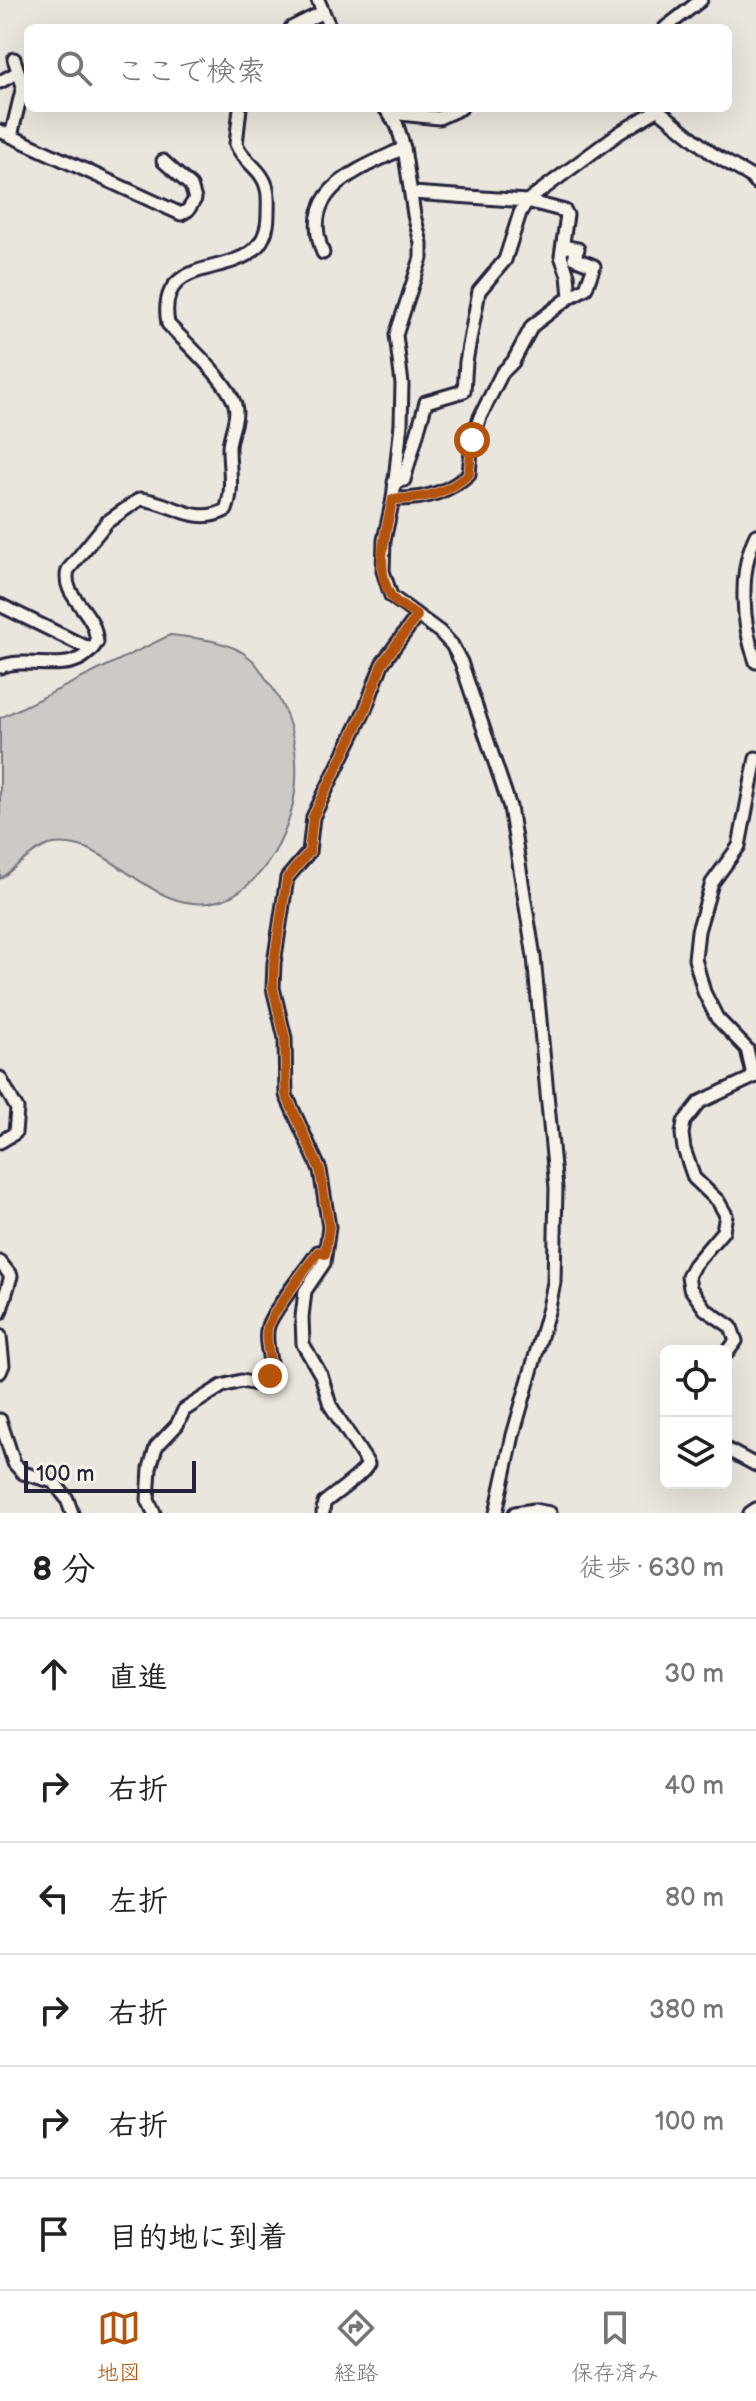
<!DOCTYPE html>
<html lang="ja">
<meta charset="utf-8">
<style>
:root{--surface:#fff;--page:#f2f2f2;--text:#222;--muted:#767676;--line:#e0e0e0;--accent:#b45309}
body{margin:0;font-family:"Balsamiq Sans","Klee One",sans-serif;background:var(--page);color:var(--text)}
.controls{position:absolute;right:24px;bottom:24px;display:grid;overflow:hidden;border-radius:12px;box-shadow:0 8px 32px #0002}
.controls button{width:72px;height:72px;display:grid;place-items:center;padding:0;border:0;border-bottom:2px solid var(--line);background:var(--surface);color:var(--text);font:40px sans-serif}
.scale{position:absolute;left:24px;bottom:20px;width:172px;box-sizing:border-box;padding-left:8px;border:4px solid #22223b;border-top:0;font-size:22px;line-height:28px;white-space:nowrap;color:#22223b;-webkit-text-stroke:6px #f7f3e8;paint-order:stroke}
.stop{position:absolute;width:24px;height:24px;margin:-18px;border:6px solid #b45309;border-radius:50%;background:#fff}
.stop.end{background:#b45309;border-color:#fff;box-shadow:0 2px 8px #0008}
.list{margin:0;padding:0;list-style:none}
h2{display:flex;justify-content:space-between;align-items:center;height:104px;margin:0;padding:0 32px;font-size:34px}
h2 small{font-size:26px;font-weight:400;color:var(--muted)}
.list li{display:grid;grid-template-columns:52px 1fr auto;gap:24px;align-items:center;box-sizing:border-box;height:112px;padding:0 32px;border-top:2px solid var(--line)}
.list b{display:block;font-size:30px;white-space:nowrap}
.list em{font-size:26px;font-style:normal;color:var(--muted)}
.icon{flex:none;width:44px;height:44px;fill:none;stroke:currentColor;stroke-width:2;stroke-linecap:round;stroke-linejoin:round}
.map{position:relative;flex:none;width:756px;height:1513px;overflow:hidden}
.search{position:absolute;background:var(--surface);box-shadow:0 8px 32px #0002;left:24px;right:24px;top:24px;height:88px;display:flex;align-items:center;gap:20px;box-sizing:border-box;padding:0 28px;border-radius:12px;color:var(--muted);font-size:30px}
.sheet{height:776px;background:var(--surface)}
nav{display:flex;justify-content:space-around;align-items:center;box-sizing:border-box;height:112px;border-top:2px solid var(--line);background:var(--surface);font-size:22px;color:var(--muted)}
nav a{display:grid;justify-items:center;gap:4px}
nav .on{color:var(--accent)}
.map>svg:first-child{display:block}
</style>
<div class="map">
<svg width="756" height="1513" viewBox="0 0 756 1513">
<rect width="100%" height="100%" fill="#eae6de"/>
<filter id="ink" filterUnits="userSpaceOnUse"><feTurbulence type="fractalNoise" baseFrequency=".0125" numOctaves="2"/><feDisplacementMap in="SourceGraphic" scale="16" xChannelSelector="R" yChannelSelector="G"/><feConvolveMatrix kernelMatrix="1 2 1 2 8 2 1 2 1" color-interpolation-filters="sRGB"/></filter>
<g filter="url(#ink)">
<path fill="#cdc9c6" stroke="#787680" stroke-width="2" d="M170,635c26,3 59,5 80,23 6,4 11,13 15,19 39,51 41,121 9,176 -12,20 -29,39 -52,47 -72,22 -111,-69 -173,-55 -13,3 -37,25 -49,34v-161z"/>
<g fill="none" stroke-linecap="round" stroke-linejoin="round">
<g stroke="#22223b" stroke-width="17">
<g id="minor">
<path d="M318,0l12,28"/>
<path d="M291,28l32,-16"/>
<path d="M665,28l36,-28"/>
<path d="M0,82l18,-10"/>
<path d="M385,108l12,17 7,23 10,67 7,28v15l-25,77 6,49 -1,40 -8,75 -9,41 -1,31 8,25 49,36 12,13 9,17 49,145 24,150 22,231 -2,94 -5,26 -36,127 -17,78"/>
<path d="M656,108l55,45 39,23 6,7"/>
<path d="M390,113l49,5 22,-10"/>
<path d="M0,131l181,83 7,-4 7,-11 -4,-13 -28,-25"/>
<path d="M11,136l12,-50 -9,-27"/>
<path d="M413,193l114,8 38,10 2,4 -6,41 7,19 2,22"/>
<path d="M323,253c-25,-64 35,-83 81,-105"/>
<path d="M394,482l10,-2 22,-78 38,-11 2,-29 13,-71 26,-31 15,-47 7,-12 92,-68 38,-23"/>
<path d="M393,499c28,1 55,-6 76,-25l3,-34 8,-23 22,-44 11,-11 19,-36 38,-29 16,-9 8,-22 -20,-8 4,-9 -15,-3"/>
<path d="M756,535c-18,37 -14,90 0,127"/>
<path d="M0,605l92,45"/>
<path d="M0,667c33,-13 74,13 97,-25 -1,-6 -2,-14 -5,-19 -9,-19 -30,-31 -24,-53l39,-48 33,-23c31,2 54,28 86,11 8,-21 3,-41 3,-62 0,-13 10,-30 6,-43 -7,-24 -49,-62 -67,-81 -15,-85 100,-31 100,-110 0,-8 1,-17 -1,-25 -4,-20 -24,-27 -31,-45l4,-36"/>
<path d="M753,1075l-6,-26 -30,-31 -13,-26 -9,-33 3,-28 14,-48 27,-37 17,-88"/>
<path d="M0,1078l17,31 -2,24 -15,9"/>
<path d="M0,1262l11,14 -11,37"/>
<path d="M0,1336l3,29 -3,7"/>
<path d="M726,1354l10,-13 -5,-14 -26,-18 -15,-21 -2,-12 6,-11 29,-34 3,-16 -8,-14 -24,-23 -10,-29 -2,-15 2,-12 16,-20 56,-26"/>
<path d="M0,1420l14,43 9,10 31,9 13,17 5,14"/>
<path d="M726,1449l30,16"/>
<path d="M154,1513l-6,-13 2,-32 6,-21 21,-22 7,-15 38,-24 19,-5 16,3 13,-8c3,-16 -7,-33 -2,-50 4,-14 39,-58 50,-74l7,2"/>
<path d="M323,1513l1,-10c11,-10 39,-28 44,-39l-38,-59 -9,-30 -18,-31 -1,-27 3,-26 19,-28 5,-36 -9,-57 -34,-75 -1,-57 -12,-50 1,-25 13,-85 22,-26 4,-35 52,-107 17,-46 35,-48"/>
<path d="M515,1513l19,-3 16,3"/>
<path d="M750,1513l6,-4"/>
</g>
</g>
<use href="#minor" stroke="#f7f3e8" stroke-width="11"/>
</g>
</g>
<g fill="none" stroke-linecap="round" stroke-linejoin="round" filter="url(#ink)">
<path stroke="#b45309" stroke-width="10" d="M270,1376c3,-17 -7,-33 -2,-50 4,-14 39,-58 50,-74l7,2 4,-27 -9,-57 -34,-75 -1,-57 -12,-50 1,-25 13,-85 22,-26 4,-35 52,-107 17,-46 35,-48c-8,-6 -21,-12 -26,-20 -18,-27 -4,-69 2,-97 28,1 55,-6 76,-25l3,-34"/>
</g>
</svg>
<div class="controls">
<button><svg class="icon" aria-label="locate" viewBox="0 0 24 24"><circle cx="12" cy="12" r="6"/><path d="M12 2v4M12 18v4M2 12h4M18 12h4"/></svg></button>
<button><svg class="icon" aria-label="layers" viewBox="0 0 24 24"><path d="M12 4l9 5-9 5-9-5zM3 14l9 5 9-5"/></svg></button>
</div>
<div class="scale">100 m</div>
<div class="stop" style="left:472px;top:440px"></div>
<div class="stop end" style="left:270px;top:1376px"></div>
<div class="search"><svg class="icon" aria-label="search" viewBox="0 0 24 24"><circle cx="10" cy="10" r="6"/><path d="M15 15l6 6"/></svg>ここで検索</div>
</div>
<section class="sheet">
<h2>8 分<small>徒歩 · 630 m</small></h2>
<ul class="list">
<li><svg class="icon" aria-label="ahead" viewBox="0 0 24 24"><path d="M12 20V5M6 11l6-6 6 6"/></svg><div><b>直進</b></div><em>30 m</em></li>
<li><svg class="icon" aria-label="right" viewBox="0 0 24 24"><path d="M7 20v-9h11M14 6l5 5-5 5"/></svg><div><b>右折</b></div><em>40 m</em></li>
<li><svg class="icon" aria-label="left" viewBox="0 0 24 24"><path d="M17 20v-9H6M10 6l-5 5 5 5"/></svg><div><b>左折</b></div><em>80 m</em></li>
<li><svg class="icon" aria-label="right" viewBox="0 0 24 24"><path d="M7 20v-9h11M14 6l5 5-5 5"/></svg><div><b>右折</b></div><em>380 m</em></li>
<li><svg class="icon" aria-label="right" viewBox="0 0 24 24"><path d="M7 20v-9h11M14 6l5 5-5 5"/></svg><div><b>右折</b></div><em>100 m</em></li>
<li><svg class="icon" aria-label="arrive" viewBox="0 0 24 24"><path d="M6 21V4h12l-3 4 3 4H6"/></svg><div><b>目的地に到着</b></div></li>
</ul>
</section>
<nav>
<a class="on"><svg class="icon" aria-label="map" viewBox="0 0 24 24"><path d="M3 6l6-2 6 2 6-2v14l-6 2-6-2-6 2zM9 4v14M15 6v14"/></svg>地図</a>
<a><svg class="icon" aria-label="directions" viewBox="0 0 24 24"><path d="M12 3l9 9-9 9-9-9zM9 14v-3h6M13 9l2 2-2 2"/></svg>経路</a>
<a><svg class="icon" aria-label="saved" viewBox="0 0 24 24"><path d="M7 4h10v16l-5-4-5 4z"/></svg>保存済み</a>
</nav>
